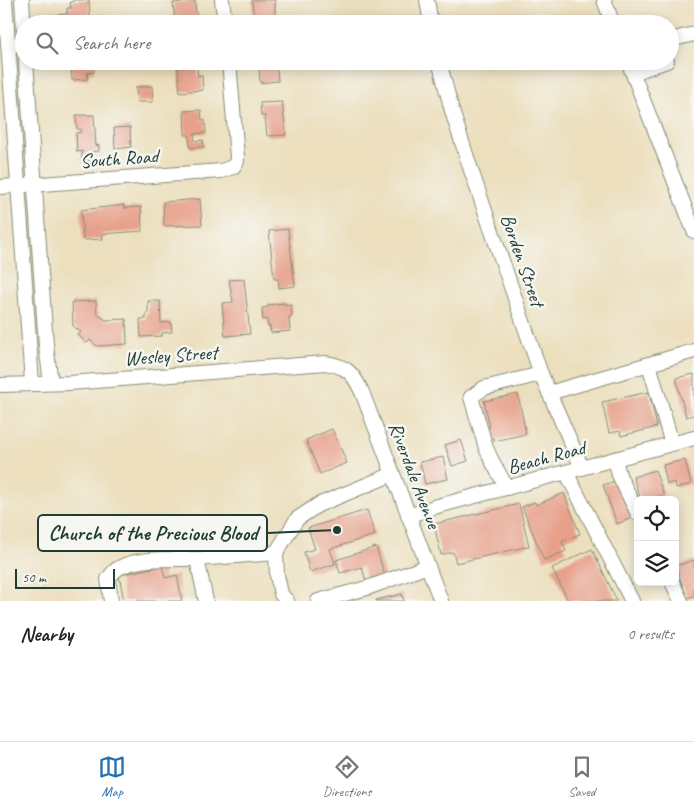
<!DOCTYPE html>
<style>
:root{--surface:#fff;--page:#f6f6f6;--text:#222;--muted:#767676;--line:#e0e0e0;--accent:#1f6fb2}
body{margin:0;font-family:Caveat,sans-serif;background:var(--page);color:var(--text)}
.controls{position:absolute;right:15px;bottom:15px;display:grid;overflow:hidden;border-radius:8px;box-shadow:0 2px 12px #0003}
.controls button{width:45px;height:45px;display:grid;place-items:center;padding:0;border:0;border-bottom:1px solid var(--line);background:var(--surface);color:var(--text);font:25px sans-serif}
.scale{position:absolute;left:15px;bottom:12px;width:100px;box-sizing:border-box;padding-left:5px;border:2px solid #1f3d34;border-top:0;font-size:14px;line-height:18px;white-space:nowrap;color:#1f3d34;-webkit-text-stroke:4px #f6f6f2;paint-order:stroke}
.list{margin:0;padding:0;list-style:none}
h2{display:flex;justify-content:space-between;align-items:center;height:65px;margin:0;padding:0 20px;font-size:21px}
h2 small{font-size:16px;font-weight:400;color:var(--muted)}
.icon{flex:none;width:28px;height:28px;fill:none;stroke:currentColor;stroke-width:2;stroke-linecap:round;stroke-linejoin:round}
.map{position:relative;flex:none;width:694px;height:601px;overflow:hidden}
.search{position:absolute;background:var(--surface);box-shadow:0 2px 12px #0003;left:15px;right:15px;top:15px;height:55px;display:flex;align-items:center;gap:12px;box-sizing:border-box;padding:0 18px;border-radius:28px;color:var(--muted);font-size:19px}
.sheet{height:140px;background:var(--surface)}
nav{display:flex;justify-content:space-around;align-items:center;box-sizing:border-box;height:70px;border-top:1px solid var(--line);background:var(--surface);font-size:14px;color:var(--muted)}
nav a{display:grid;justify-items:center;gap:2px}
nav .on{color:var(--accent)}
.map>svg:first-child{display:block}
</style>
<div class="map">
<svg width="694" height="601" viewBox="0 0 694 601">
<rect width="100%" height="100%" fill="#f6f6f2"/>
<filter id="ink" filterUnits="userSpaceOnUse"><feTurbulence type="fractalNoise" baseFrequency=".02" numOctaves="2"/><feDisplacementMap in="SourceGraphic" scale="10" xChannelSelector="R" yChannelSelector="G"/><feConvolveMatrix kernelMatrix="1 2 1 2 8 2 1 2 1" color-interpolation-filters="sRGB"/></filter>
<filter id="wash" filterUnits="userSpaceOnUse"><feTurbulence type="fractalNoise" baseFrequency=".0096" numOctaves="4" result="noise"/><feDisplacementMap in="SourceGraphic" scale="20" xChannelSelector="R" yChannelSelector="G"/><feGaussianBlur stdDeviation="1.12" result="paint"/><feColorMatrix in="noise" values="0 0 0 0 0 0 0 0 0 0 0 0 0 0 0 0 0 1.4 0 .05"/><feComposite in="paint" operator="in"/></filter>
<g filter="url(#wash)">
<rect width="100%" height="100%" fill="#ecdfbd"/>
<g id="blocks">
<g fill="#e7a08a">
<path d="M73,0h16l1,24h-38l-1,-9 16,-1v-6h4l-1,-6h3z"/>
<path d="M252,0h23v24h-21z"/>
<path d="M195,1l2,22 -23,1v-2h1l-2,-19z"/>
<path d="M74,61h20v11l-7,1 1,6 -16,1 -1,-15h4z"/>
<path d="M177,61h19l2,15 4,-1 1,15 -23,2z"/>
<path d="M257,61h19l2,20 -18,2 -1,-20h-2z"/>
<path d="M152,86l1,16h-16l-1,-15z"/>
<path d="M282,102l4,33 -19,1 -2,-20h-4l-1,-13z"/>
<path d="M201,110l1,10h3l1,13 -12,1 1,7 8,-1 1,7 -14,1 -1,-13h-4l-1,-24z"/>
<path d="M76,115h18l2,31 3,-1v6l-8,1v8l-9,1v-10l-5,1 -1,-19 5,-1v-3h-4z"/>
<path d="M130,127l1,20 -16,2 -1,-21z"/>
<path d="M200,199l2,26 -38,1 -1,-24z"/>
<path d="M124,205v3l17,-1 1,24 -40,3 1,5 -20,1 -2,-30z"/>
<path d="M288,229l7,57 -16,2 -1,-9h-4l-5,-48z"/>
<path d="M244,279l6,55 -25,2 -3,-33 11,-1 -4,-22z"/>
<path d="M96,301l1,13 9,6 20,-1 1,25 -30,2 -7,-6 -3,3 -9,-8 3,-3 -8,-6 -1,-24z"/>
<path d="M148,301h12l1,22 10,-1 1,10 -10,1v3l-21,1 -1,-18h6v-6h2z"/>
<path d="M285,303l1,2h5l1,11 -3,1 1,14 -19,2 -1,-7 -2,1 -1,-8 -4,1 -1,-12 6,-1v-2z"/>
<path d="M694,374v41l-8,2 -10,-39z"/>
<path d="M649,392l8,35 -36,9 -1,-5 -11,2 -7,-31z"/>
<path d="M518,394l8,40 -32,7v-3l-11,2 -2,-11 9,-2 -6,-26z"/>
<path d="M332,429l15,34 -27,11 -14,-34z"/>
<path d="M461,440l7,21 -16,5 -7,-21z"/>
<path d="M443,457l5,22 -23,5 -5,-22z"/>
<path d="M685,460l6,24 -15,4 -1,-6 -8,2 -4,-19z"/>
<path d="M655,470l9,25 -12,4 -1,-2 -10,3 -8,-23z"/>
<path d="M619,480l13,38 -15,6 -14,-39z"/>
<path d="M564,493l16,41 -18,7 4,10 -22,9 -22,-53 13,-5 1,3z"/>
<path d="M519,504l10,42 -73,17 -3,-11 -12,3 -7,-31z"/>
<path d="M367,510l8,25 -45,14 5,15 -25,8 -6,-20 11,-3 -7,-21z"/>
<path d="M376,547l9,29 -19,6 -4,-15 -22,6 -4,-13z"/>
<path d="M592,549l25,52h-49l-16,-33z"/>
<path d="M694,560v36l-7,2 -11,-32z"/>
<path d="M162,566l3,12 12,-3 5,26h-58l-5,-26z"/>
<path d="M402,594l2,7h-28v-1z"/>
</g>
</g>
</g>
<g filter="url(#ink)">
<use href="#blocks" fill-opacity="0" stroke="#868e78" stroke-width="1"/>
<g fill="none" stroke-linecap="round" stroke-linejoin="round">
<g stroke="#868e78" stroke-width="16">
<g id="minor">
<path d="M5,0l27,383"/>
<path d="M22,0l2,31"/>
<path d="M222,0l3,24"/>
<path d="M427,0l4,24"/>
<path d="M604,0l9,24"/>
<path d="M670,40l24,-6"/>
<path d="M8,45l16,-1"/>
<path d="M26,61l20,284 5,38"/>
<path d="M439,61l13,50 19,59 70,204 41,94"/>
<path d="M628,61l66,170"/>
<path d="M633,73l34,-12"/>
<path d="M0,187l221,-16 12,-4 4,-6v-4l-8,-96"/>
<path d="M649,364l23,80"/>
<path d="M0,385l70,-2 255,-20c22,3 28,10 37,29l79,209"/>
<path d="M549,393l145,-42"/>
<path d="M615,459l4,16 19,39"/>
<path d="M566,472l66,129"/>
<path d="M507,488l-15,-27 -6,-13 -15,-51 13,-9 57,-14"/>
<path d="M408,516l26,-9 260,-69"/>
<path d="M672,582l9,19"/>
<path d="M111,601l-3,-22c3,-4 6,-9 11,-11 19,-11 55,-9 78,-9"/>
<path d="M206,601l-9,-42 79,-6"/>
<path d="M287,601l-6,-7 -4,-19 -1,-22 21,-34 21,-14 75,-31"/>
<path d="M318,601l49,-13 61,-22"/>
</g>
</g>
<use href="#minor" stroke="#fff" stroke-width="14"/>
</g>
</g>
<g text-anchor="middle" stroke-width="5" stroke-linejoin="round" paint-order="stroke">
<g font-size="20" fill="#1f3d34" stroke="#f6f6f2">
<text transform="translate(119 158) rotate(-4)" y="7">South Road</text>
<text transform="translate(523 260) rotate(71)" y="7">Borden Street</text>
<text transform="translate(171 355) rotate(-4)" y="7">Wesley Street</text>
<text transform="translate(546 457) rotate(-15)" y="7">Beach Road</text>
<text transform="translate(415 475) rotate(69)" y="7">Riverdale Avenue</text>
</g>
</g>
<path fill="none" stroke="#1f3d34" stroke-width="2" d="M337 530L267 533"/>
<circle fill="#1f3d34" stroke="#f6f6f2" stroke-width="2" cx="337" cy="530" r="5"/>
<rect fill="#f6f6f2" stroke="#1f3d34" stroke-width="2" x="38" y="515" width="229" height="36" rx="5"/>
<g font-size="21" text-anchor="middle" font-weight="bold" fill="#1f3d34">
<text x="153" y="540">Church of the Precious Blood</text>
</g>
</svg>
<div class="controls">
<button><svg class="icon" aria-label="locate" viewBox="0 0 24 24"><circle cx="12" cy="12" r="6"/><path d="M12 2v4M12 18v4M2 12h4M18 12h4"/></svg></button>
<button><svg class="icon" aria-label="layers" viewBox="0 0 24 24"><path d="M12 4l9 5-9 5-9-5zM3 14l9 5 9-5"/></svg></button>
</div>
<div class="scale">50 m</div>
<div class="search"><svg class="icon" aria-label="search" viewBox="0 0 24 24"><circle cx="10" cy="10" r="6"/><path d="M15 15l6 6"/></svg>Search here</div>
</div>
<section class="sheet">
<h2>Nearby<small>0 results</small></h2>
<ul class="list">
</ul>
</section>
<nav>
<a class="on"><svg class="icon" aria-label="map" viewBox="0 0 24 24"><path d="M3 6l6-2 6 2 6-2v14l-6 2-6-2-6 2zM9 4v14M15 6v14"/></svg>Map</a>
<a><svg class="icon" aria-label="directions" viewBox="0 0 24 24"><path d="M12 3l9 9-9 9-9-9zM9 14v-3h6M13 9l2 2-2 2"/></svg>Directions</a>
<a><svg class="icon" aria-label="saved" viewBox="0 0 24 24"><path d="M7 4h10v16l-5-4-5 4z"/></svg>Saved</a>
</nav>
